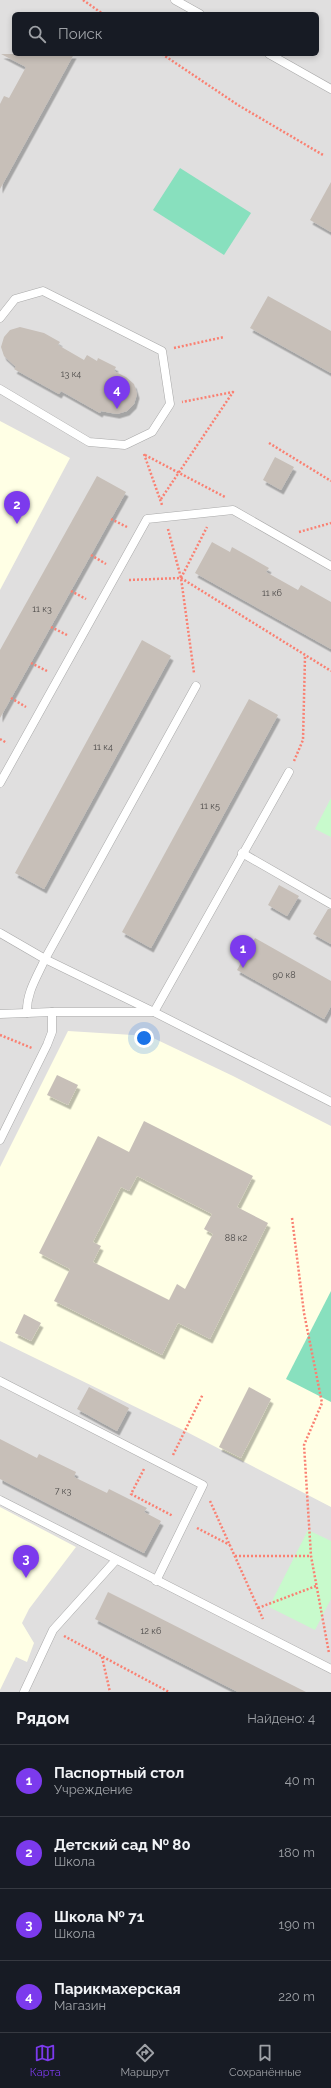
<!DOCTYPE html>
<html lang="ru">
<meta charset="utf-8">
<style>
:root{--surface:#171b24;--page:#20242c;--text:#f1f3f6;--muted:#9ea1a6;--line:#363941;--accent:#7c3aed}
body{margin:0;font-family:Raleway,sans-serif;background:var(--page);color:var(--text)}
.you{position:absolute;left:144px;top:1038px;width:14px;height:14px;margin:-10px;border:3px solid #fff;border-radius:50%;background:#1a73e8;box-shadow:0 0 0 6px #1a73e833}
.badge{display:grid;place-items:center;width:26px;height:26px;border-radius:50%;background:var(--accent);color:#fff;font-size:13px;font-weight:700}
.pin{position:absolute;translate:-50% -33px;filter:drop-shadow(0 1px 2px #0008)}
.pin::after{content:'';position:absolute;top:21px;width:14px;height:12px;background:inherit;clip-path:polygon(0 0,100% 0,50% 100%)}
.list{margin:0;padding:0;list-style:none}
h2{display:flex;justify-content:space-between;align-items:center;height:52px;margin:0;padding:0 16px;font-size:17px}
h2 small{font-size:13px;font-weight:400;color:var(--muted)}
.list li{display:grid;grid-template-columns:26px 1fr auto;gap:12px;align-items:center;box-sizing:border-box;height:72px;padding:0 16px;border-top:1px solid var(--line)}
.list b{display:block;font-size:15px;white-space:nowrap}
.list p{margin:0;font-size:13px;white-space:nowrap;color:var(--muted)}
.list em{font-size:13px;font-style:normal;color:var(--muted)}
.icon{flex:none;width:22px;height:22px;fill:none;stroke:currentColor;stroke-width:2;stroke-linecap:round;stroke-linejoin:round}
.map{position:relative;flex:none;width:331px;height:1692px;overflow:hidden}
.search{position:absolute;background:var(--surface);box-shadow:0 2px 6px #0003;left:12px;right:12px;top:12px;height:44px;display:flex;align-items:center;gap:10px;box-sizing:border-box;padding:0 14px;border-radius:6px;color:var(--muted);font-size:15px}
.sheet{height:340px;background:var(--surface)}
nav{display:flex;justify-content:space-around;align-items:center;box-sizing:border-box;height:56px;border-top:1px solid var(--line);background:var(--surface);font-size:11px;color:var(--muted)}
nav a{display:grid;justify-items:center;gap:2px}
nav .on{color:var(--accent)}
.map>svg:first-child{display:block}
</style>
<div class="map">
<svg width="331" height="1692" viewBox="0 0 331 1692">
<defs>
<filter id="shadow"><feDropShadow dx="2.5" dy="4.5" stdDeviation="0" flood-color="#0004"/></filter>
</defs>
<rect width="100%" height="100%" fill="#f2efe9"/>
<path fill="#e0dfdf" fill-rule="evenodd" d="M0,0h331v1692h-331zM14,14h303v40h-303z"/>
<g fill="#ffffe5">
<path d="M0,421l70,37 -70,132z"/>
<path d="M68,1031l81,5 84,40 98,50v381l-146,-76 -185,-90v-174z"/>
<path d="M0,1507l76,40 -47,62 -7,14 12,20 -7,19 -11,-5 -16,33z"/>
</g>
<g fill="#c8facc">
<path d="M331,798v39l-16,-8z"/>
<path d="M308,1530l23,11v58l-16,31 -46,-23z"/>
</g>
<g fill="#88e0be">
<path d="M180,168l71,45 -27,42 -71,-45z"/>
<path d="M331,1291v111l-45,-23z"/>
</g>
<g fill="#c7bfb8" fill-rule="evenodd" filter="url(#shadow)">
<path d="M1,54h73l-74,135v-85l4,-8 5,2 17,-31z"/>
<path d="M331,182v50l-21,-12z"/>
<path d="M268,296l63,35v42l-81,-45z"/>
<path d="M20,327l24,6 16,9 -2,3 26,15 3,-5 10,6 1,-3 18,9 -2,4 12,6 8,7 3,10 -3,10 -7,7 -10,3 -16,-3 -1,2 -39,-22 -2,3 -45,-25 2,-2 -12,-11 -3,-9 3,-10 6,-7z"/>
<path d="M275,457l19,10 -13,23 -18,-10z"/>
<path d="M97,476l29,16 -126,226v-68z"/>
<path d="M212,542l18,10 2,-5 37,21 -3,4 32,18 3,-5 30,17v47l-136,-76z"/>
<path d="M142,640l29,16 -127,233 -29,-16z"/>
<path d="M249,699l29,16 -127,233 -29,-16z"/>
<path d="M279,885l20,11 -12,20 -19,-11z"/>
<path d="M328,909h3v35l-18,-10z"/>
<path d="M255,938l76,43v25l-7,13 -87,-49z"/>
<path d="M57,1075l21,10 -10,20 -21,-10z"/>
<path d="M144,1121l109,55 -16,31 31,16 -58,116 -32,-16 -16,32 -108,-54 16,-32 -31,-16 59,-117 31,16zM137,1176l75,38 -8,15 9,5 -28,55 -8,-5 -8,16 -76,-38 8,-16 -8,-4 28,-55 8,4z"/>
<path d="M24,1314l17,9 -10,18 -16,-8z"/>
<path d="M89,1387l40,21 -12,23 -40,-22z"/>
<path d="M249,1387l22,12 -30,59 -22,-11z"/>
<path d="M0,1439l37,19 2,-4 37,18 -2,5 33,16 2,-4 38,19 -3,4 17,9 -17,32 -144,-74z"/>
<path d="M108,1592l34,17 164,83h-68l-143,-73z"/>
</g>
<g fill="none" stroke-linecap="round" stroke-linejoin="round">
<g stroke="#a9a9a9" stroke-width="9">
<g id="lane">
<path d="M175,0l25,14"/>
<path d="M269,54l62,35"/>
<path d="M0,318l15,-19 28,-8 119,60 8,53 -18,28 -27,13 -36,-3 -89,-53"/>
<path d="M0,783l147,-264 86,-9 98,56"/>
<path d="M242,853l89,51"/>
<path d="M0,933l45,26 109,53 135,-240"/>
<path d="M27,1013c-1,-20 10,-36 18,-54l151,-273"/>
<path d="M0,1014l52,-2h102l177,90"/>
<path d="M0,1140l47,-95 5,-13v-20"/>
<path d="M0,1381l203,104 -47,96"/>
<path d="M0,1500l331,169"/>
<path d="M24,1692l29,-62 63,-70"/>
</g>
</g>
<g stroke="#fa8072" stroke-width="2.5" stroke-dasharray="2 2" stroke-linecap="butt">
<path d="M83,0l20,14"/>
<path d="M162,54l76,51 85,50"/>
<path d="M174,348l50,-11"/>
<path d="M269,443l62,38"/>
<path d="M144,454l18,51"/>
<path d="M145,455l80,42"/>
<path d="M161,499l72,-107 -51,10"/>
<path d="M111,519l16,8"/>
<path d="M168,529l13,49 13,95"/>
<path d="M299,532l32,-9"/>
<path d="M91,555l15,9"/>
<path d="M181,578l26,-51"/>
<path d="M129,580l52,-2 150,93"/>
<path d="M71,591l15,8"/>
<path d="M51,627l16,8"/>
<path d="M31,663l16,8"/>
<path d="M11,698l15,9"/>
<path d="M0,739l7,4"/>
<path d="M294,761l9,-21 2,-84"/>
<path d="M0,1035l32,13"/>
<path d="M292,1218l12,95 18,90 -18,42 7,111 18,97"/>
<path d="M173,1455l30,-61"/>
<path d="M144,1469l-13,25 42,22"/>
<path d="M210,1501l53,118"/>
<path d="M197,1528l33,17"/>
<path d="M235,1556h76"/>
<path d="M258,1608l58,-22"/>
<path d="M64,1636l105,56"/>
<path d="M102,1657l8,35"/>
</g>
<use href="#lane" stroke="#fff" stroke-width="8"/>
</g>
<g text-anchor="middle" stroke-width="3.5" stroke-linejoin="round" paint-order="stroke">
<g font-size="9" fill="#4b4948">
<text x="71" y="377">13 к4</text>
<text x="272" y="596">11 к6</text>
<text x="42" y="612">11 к3</text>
<text x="103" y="750">11 к4</text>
<text x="210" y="809">11 к5</text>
<text x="284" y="978">90 к8</text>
<text x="236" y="1241">88 к2</text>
<text x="63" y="1494">7 к3</text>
<text x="151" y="1634">12 к6</text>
</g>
</g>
</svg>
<div class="you"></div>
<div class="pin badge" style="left:243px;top:968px">1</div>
<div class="pin badge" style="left:17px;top:524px">2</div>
<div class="pin badge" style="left:26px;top:1578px">3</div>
<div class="pin badge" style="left:117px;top:409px">4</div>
<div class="search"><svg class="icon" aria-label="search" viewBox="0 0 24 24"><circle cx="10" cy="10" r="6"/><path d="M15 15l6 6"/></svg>Поиск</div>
</div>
<section class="sheet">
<h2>Рядом<small>Найдено: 4</small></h2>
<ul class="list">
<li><span class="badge">1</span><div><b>Паспортный стол</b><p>Учреждение</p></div><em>40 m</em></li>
<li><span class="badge">2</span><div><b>Детский сад № 80</b><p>Школа</p></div><em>180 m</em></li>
<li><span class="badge">3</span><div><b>Школа № 71</b><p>Школа</p></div><em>190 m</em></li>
<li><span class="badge">4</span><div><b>Парикмахерская</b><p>Магазин</p></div><em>220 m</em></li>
</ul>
</section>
<nav>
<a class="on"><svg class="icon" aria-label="map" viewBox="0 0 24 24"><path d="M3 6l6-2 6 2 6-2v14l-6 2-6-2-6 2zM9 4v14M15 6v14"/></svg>Карта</a>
<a><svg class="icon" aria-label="directions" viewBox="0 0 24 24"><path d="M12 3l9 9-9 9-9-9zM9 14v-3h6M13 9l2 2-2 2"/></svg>Маршрут</a>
<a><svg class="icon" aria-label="saved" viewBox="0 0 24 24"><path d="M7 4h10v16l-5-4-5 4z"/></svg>Сохранённые</a>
</nav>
